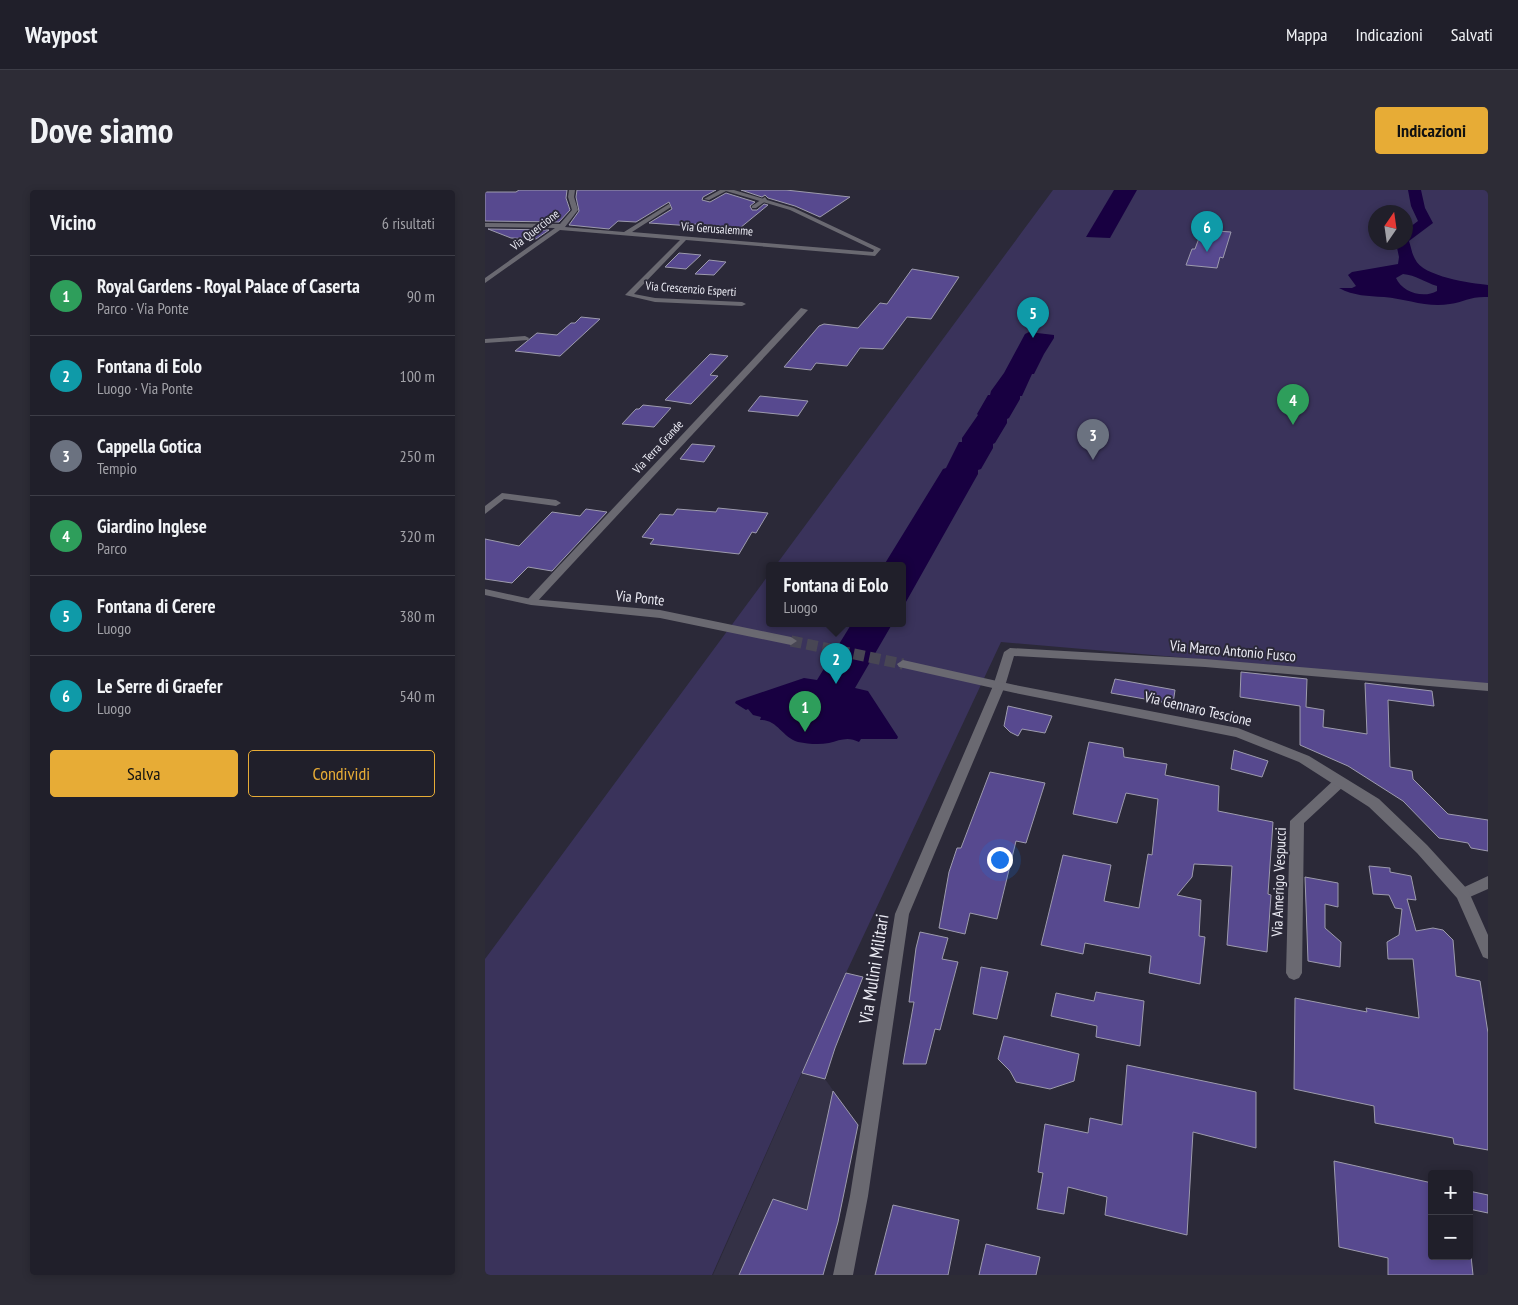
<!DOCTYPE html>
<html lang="it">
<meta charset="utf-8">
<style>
:root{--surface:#201f2a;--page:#2d2c36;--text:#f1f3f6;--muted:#a2a2a8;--line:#3d3d47;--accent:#e7ac36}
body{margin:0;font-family:"PT Sans Narrow",sans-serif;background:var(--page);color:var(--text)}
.controls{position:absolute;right:15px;bottom:15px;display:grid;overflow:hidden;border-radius:5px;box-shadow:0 2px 8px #0003}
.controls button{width:45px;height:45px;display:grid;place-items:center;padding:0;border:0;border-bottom:1px solid var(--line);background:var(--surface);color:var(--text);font:25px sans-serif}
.compass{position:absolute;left:883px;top:15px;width:45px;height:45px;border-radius:50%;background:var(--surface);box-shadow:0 2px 8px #0003;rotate:13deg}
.you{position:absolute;left:514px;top:669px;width:18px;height:18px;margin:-12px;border:4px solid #fff;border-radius:50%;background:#1a73e8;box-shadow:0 0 0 8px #1a73e833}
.badge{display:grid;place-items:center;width:32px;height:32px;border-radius:50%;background:var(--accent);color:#fff;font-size:16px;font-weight:700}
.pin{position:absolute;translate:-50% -41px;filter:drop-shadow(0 1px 2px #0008)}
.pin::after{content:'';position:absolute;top:26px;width:18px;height:15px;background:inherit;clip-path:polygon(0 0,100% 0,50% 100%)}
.popup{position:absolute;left:281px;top:372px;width:140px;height:65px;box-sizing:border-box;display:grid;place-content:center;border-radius:5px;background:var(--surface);filter:drop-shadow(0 1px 4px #0005);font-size:16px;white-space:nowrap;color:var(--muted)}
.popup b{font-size:19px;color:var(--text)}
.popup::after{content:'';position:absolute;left:50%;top:100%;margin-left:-10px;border:10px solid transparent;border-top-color:var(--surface)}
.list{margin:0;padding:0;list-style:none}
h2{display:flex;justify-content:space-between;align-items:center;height:65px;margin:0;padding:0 20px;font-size:21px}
h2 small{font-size:16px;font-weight:400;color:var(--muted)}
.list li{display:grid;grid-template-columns:32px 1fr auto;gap:15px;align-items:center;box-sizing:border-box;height:80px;padding:0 20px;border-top:1px solid var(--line)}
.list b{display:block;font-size:19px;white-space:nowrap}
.list p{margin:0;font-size:16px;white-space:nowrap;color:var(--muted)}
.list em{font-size:16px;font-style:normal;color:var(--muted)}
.actions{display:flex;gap:10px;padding:15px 20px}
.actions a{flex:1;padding:11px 0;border:1px solid var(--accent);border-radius:5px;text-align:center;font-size:18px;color:var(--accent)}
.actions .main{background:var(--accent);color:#111}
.map{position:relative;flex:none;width:1003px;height:1085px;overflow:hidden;border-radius:5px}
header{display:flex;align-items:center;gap:30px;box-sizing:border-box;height:70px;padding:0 25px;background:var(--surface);border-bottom:1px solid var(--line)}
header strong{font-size:24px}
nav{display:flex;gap:28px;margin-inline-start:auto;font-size:18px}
.intro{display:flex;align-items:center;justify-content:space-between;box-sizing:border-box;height:120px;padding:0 30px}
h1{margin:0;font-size:35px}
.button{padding:12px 22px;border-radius:5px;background:var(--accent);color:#111;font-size:18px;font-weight:700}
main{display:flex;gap:30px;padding:0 30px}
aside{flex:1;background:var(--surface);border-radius:5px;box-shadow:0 2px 8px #0003}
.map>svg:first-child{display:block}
</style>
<header>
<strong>Waypost</strong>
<nav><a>Mappa</a><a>Indicazioni</a><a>Salvati</a></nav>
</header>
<div class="intro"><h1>Dove siamo</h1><a class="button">Indicazioni</a></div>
<main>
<aside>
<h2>Vicino<small>6 risultati</small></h2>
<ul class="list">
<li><span class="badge" style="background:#2e9e5b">1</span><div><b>Royal Gardens - Royal Palace of Caserta</b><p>Parco · Via Ponte</p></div><em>90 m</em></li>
<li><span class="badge" style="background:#0f9aa8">2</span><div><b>Fontana di Eolo</b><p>Luogo · Via Ponte</p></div><em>100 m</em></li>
<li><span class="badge" style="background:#6b7280">3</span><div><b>Cappella Gotica</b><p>Tempio</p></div><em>250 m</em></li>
<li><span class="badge" style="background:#2e9e5b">4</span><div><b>Giardino Inglese</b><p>Parco</p></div><em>320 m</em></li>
<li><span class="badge" style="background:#0f9aa8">5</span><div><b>Fontana di Cerere</b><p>Luogo</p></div><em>380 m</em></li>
<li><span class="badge" style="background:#0f9aa8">6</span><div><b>Le Serre di Graefer</b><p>Luogo</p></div><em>540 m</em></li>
</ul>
<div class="actions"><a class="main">Salva</a><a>Condividi</a></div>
</aside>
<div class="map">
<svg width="1003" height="1085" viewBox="0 0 1003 1085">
<rect width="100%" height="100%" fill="#2b2938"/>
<path fill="#343146" d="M317,883l23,6 33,46 -20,97 -15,53h-110z"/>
<path fill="#3a335b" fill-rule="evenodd" d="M568,0h435v494l-487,-42 -155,331 -134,302h-227v-316l285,-386v50h132v-58h-126zM891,22h30v30h-30z"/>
<g fill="#180041" fill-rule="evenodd">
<path d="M629,0h23l-27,48 -24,-1z"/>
<path d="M923,0h13l4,18 8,15 -24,18c2,6 3,13 6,18 8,18 56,24 73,26v12c-17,-1 -24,5 -38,7 -23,4 -43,-5 -66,-7 -16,-1 -30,-1 -45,-9h13l4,-2 -8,-11 4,-3 46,-8 1,-7 -3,-14 10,-1v-12l12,-9 -7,-15zM918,84c13,1 21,8 34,12v5c-14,8 -35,1 -41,-13z"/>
<path d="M544,142l25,3v3l-10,16 -10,20h-2l-10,22h-2v3l-11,19 -2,1v4l-12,20 -2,1v4l-12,21 -3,1v4l-76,135v-44h-18l59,-96 3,-1 13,-26h3v-4l16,-23 -1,-1 11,-19h2l1,-4 13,-18 21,-39z"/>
<path d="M367,433h43l-4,3 -36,62 13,3 30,46 -1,2h-36l-2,3c-11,-6 -19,-2 -30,1 -10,2 -21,1 -31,-1 -16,-5 -21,-23 -38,-22l1,-3 -8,-2 -5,-6 -2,1 -11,-7 1,-2 68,-23 13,2z"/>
</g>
<g fill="#57498f" stroke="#9d9bad">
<path d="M34,0h48l-1,8 4,12 -11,12 -74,-1v-29h31z"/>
<path d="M92,0h139l-13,7 -1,3 8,2 16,-9 29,9 -5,4 2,4h5l7,-6 4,1 -28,23 -45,-4 -3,2 -43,-3 23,-14 -3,-7 -33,20 -18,-1 -9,8 -40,-4 10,-14 -3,-14z"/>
<path d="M256,0h45l64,7 -30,20 -25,-11 -27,-8 -3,-3 -3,2z"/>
<path d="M3,39l61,1 -13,9 -25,-1z"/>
<path d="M717,40l29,2 -8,26 -3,-1 -3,11 -31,-3 6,-16h3z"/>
<path d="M194,63l22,2 -15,14 -21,-2z"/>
<path d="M224,70l17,2 -12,13 -19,-1z"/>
<path d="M427,79l47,8 -28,42 -24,-2 -24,32 -23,-1 -13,18 -31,-3 -5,7 -27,-3 35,-41 5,-2 34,4 22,-25 7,1z"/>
<path d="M96,127l19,2 -40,37 -45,-5 22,-18 20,2 14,-12h4z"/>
<path d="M225,164l18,2 -18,19 8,1 -27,28 -26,-4z"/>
<path d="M275,206l48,5 -10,15 -50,-5z"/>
<path d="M158,215l28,3 -17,19 -32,-3 14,-15h3z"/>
<path d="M207,254l23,2 -11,16 -24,-3z"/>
<path d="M233,318l50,5 -12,20 -4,-1 -13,22 -89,-10 4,-5 -12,-2 18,-23 13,1 4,-6 39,3z"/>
<path d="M101,319l21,3 -55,59 -24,-4 -16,16 -27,-4v-40l34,7 33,-34 28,4z"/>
<path d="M756,482l66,7 -1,28 18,3 -1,17 44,7 -2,-51 67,8 2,15 -46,-6 2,67 22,4 1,8 35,35 40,6v31l-17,-3 -3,-5 -29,-5 -36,-37 -55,-35 -48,-21v-39l-60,-9z"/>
<path d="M630,489l60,11 -2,14 -62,-11z"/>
<path d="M523,516l44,10 -7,17 -23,-4 -4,7 -8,-4 -6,-6z"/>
<path d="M604,552l34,6 1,9 43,7 -2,11 54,11 -1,25 55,11 -5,72 3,1 -4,57 -40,-7 5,-79 -38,-2 -2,13 -15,18 24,5 -2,36 6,1 -5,47 -51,-11 2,-17 -66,-13 -2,11 -42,-9 22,-90 48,10 -7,36 35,7 9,-54 4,1 6,-56 -32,-6 -9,30 -44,-9z"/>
<path d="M749,560l34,11 -6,16 -31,-8z"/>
<path d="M505,582l55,11 -19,60 -10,-2 -19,78 -27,-6 -5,21 -26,-6 10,-56 8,-24h4z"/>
<path d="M884,676l21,2v4l21,4 5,24 -9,-1 9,32 17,-3 10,2 10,10 3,36 24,5 8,52v117l-34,-6 -1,-6 -78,-15 -1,-17 -80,-17 1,-91 72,14 -1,-4 53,10 -6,-59h-25l-1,-17 12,-7 3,-26 -7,-1 -6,-13 -16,-1z"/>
<path d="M820,687l33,6v24l-13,-3v24l16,14 -1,25 -32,-6z"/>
<path d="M435,742l28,6 -6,21 16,3 -18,68 -5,-1 -9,35h-23l11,-62h-5l7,-54z"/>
<path d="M496,777l27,5 -11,47 -24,-5z"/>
<path d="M361,783l17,4 -28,71 -10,31 -23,-6z"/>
<path d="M611,802l48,9 -4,45 -44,-9 1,-11 -46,-10 5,-23 38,8z"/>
<path d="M519,846l75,18 -5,27 -24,8 -34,-7 -6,-11 -12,-12z"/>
<path d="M642,875l129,27v56l-63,-16 -6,103 -82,-20 2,-18 -39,-10 -4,27 -27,-5 6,-36 -5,-1 7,-48 43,9 2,-15 32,7z"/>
<path d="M348,901l25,34 -20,97 -15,53h-84l34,-76 34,11z"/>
<path d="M849,971l98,22v73h39l2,19h-85v-17l-49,-11z"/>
<path d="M984,1001l19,4v18l-19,-4z"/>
<path d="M408,1015l66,15 -11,55h-73z"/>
<path d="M501,1054l54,13 -4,18h-57z"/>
</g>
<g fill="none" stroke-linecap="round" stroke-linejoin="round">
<path stroke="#484654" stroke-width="11" stroke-dasharray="11 5" stroke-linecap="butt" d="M306,451l112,23"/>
<path fill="#6a6971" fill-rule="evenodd" d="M280,7l2,3 -11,8h-4v-2z"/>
<g fill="#6a6971" fill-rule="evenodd">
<path d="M84,0h6l-1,7 4,13 -13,17 59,5 45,-28 2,3 -39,25 241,20 1,-2 -84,-40 -64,-19 -17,9 -5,-1 16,-9h14l60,18 87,41 -6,7 -189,-16 -52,54 21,4 87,4 4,2 -4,2 -87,-4 -30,-7 55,-55 -120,-10 -75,53v-5l70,-50 -70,-1v-4l75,1 12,-14 -4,-13z"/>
<path d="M316,118l7,2 -273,294h-8l-1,-2 1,-2z"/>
<path d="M40,146l4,2 -1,2 -43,3v-4z"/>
<path d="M17,303l54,7 5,3 -5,3 -52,-7 -19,15v-8z"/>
<path d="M525,458l195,11 283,24v8l-283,-24 -191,-11 -9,30 -96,228 -41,282 -15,79h-20l17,-79 45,-282 98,-228 11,-34z"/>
<path d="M855,587l5,2 2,3 -2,3 -41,38 -2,150 -3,5 -5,2 -5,-2 -3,-5 4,-152 45,-42z"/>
<path d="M1003,686v13l-25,11 -5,-2 -2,-4 2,-4z"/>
</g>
<g fill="#6a6971" fill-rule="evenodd">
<path d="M0,399l46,10 129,11 131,27 6,4 -6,4 -131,-27 -129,-13 -46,-10z"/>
<path d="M418,470l112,25 223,43 71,28 70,43 48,46 41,45 20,45v24l-5,-2 -26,-59 -40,-45 -48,-46 -70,-45 -63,-25 -221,-44 -116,-26 -2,-3z"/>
</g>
</g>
<g text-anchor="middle" stroke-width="4" stroke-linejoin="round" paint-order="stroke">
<g font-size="12" fill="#ebebf4" stroke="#2b2938">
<text transform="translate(232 39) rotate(4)" y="4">Via Gerusalemme</text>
<text transform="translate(50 40) rotate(-38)" y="4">Via Quercione</text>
<text transform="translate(206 99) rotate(4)" y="4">Via Crescenzio Esperti</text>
<text transform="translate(173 257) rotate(-47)" y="4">Via Terra Grande</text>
</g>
<g font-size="15" fill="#ebebf4" stroke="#2b2938">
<text transform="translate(155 408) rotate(6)" y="5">Via Ponte</text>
<text transform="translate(748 461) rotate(5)" y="5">Via Marco Antonio Fusco</text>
<text transform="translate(713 519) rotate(13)" y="5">Via Gennaro Tescione</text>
<text transform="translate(794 692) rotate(-88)" y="5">Via Amerigo Vespucci</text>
</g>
<g font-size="18" fill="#ebebf4" stroke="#2b2938">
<text transform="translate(389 779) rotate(-81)" y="6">Via Mulini Militari</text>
</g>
</g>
</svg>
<div class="controls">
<button>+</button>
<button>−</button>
</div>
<svg class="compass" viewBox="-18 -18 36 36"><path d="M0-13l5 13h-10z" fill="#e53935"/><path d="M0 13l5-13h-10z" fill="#a2a2a8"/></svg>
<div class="you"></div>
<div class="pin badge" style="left:320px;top:542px;background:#2e9e5b">1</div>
<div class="pin badge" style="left:351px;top:494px;background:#0f9aa8">2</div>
<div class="popup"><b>Fontana di Eolo</b>Luogo</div>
<div class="pin badge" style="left:608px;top:270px;background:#6b7280">3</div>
<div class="pin badge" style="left:808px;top:235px;background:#2e9e5b">4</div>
<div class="pin badge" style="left:548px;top:148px;background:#0f9aa8">5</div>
<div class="pin badge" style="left:722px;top:62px;background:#0f9aa8">6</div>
</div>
</main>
